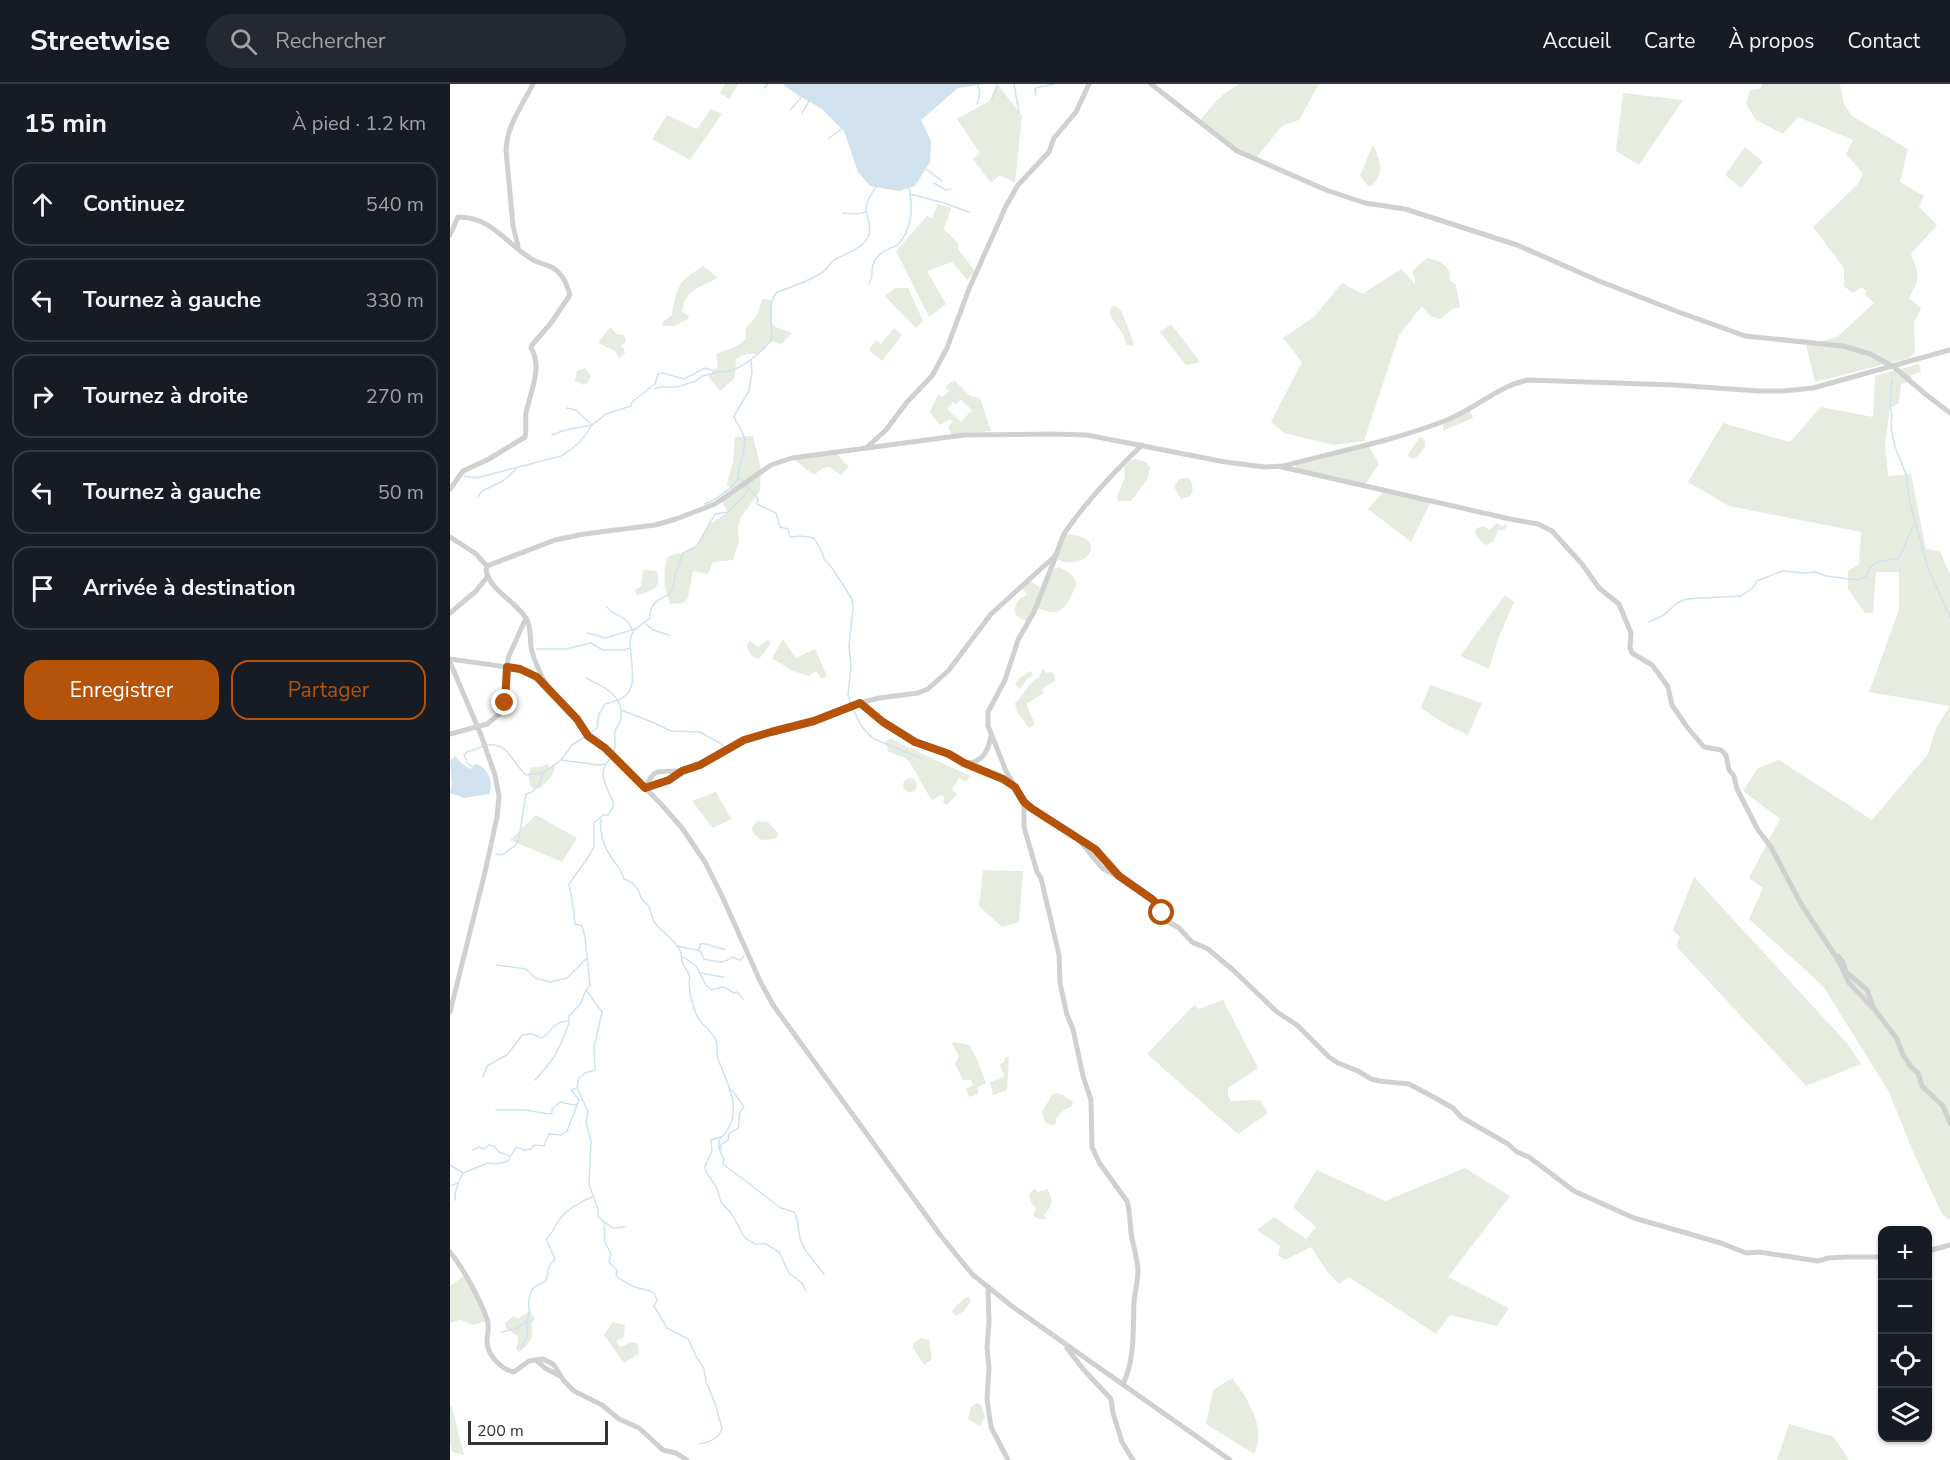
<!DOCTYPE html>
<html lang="fr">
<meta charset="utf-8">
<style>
:root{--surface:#171b24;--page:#242831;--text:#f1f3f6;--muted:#9ea1a6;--line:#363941;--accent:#b45309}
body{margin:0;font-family:"Nunito Sans",sans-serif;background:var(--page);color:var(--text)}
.controls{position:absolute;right:18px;bottom:18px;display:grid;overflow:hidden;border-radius:12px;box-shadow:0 2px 4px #0004}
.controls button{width:54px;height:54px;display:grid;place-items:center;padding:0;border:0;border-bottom:2px solid var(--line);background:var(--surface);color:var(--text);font:30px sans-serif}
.scale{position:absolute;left:18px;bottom:15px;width:140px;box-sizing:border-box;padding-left:6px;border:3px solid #333;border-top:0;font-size:16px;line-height:21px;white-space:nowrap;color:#333;-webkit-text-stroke:4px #fff;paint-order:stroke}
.stop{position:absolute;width:18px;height:18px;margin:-14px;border:4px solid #b45309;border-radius:50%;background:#fff}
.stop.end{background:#b45309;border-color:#fff;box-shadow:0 2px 6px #0008}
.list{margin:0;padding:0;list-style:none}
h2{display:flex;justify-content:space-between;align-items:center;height:78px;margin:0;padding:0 24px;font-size:26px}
h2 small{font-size:20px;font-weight:400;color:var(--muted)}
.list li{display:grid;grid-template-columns:39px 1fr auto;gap:18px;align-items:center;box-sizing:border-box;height:84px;margin:0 12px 12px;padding:0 12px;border:2px solid var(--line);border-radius:18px}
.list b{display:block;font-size:22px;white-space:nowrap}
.list em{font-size:20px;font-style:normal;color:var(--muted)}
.actions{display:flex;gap:12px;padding:18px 24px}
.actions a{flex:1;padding:14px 0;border:2px solid var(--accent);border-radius:18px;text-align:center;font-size:21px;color:var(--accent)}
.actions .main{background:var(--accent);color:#fff}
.icon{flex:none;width:33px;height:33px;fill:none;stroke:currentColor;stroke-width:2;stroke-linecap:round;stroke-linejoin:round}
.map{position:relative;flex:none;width:1500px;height:1376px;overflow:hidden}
header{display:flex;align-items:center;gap:36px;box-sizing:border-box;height:84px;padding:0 30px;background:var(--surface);border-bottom:2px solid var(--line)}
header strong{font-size:28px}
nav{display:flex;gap:33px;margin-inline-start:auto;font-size:21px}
.search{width:420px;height:54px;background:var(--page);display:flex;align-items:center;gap:15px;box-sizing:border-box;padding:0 21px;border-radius:33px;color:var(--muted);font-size:22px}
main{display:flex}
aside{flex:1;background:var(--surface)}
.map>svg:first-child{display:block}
</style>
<header>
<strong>Streetwise</strong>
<div class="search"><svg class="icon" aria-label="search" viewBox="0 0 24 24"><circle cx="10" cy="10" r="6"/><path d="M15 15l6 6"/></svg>Rechercher</div>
<nav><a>Accueil</a><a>Carte</a><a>À propos</a><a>Contact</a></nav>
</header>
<main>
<aside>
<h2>15 min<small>À pied · 1.2 km</small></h2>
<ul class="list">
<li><svg class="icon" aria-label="ahead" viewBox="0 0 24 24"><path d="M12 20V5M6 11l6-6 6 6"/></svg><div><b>Continuez</b></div><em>540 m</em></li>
<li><svg class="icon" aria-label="left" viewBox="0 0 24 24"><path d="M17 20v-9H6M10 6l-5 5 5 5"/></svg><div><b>Tournez à gauche</b></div><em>330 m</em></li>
<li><svg class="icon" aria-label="right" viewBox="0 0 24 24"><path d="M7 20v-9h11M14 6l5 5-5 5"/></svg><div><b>Tournez à droite</b></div><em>270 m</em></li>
<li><svg class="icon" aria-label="left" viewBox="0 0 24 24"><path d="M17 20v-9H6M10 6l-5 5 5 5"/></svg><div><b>Tournez à gauche</b></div><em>50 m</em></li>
<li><svg class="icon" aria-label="arrive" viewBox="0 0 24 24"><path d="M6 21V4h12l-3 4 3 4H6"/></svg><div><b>Arrivée à destination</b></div></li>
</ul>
<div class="actions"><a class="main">Enregistrer</a><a>Partager</a></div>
</aside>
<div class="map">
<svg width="1500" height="1376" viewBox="0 0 1500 1376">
<rect width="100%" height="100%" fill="#fff"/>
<g fill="#e6ecdf" fill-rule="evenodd">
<path d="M275,0h13l-9,15 -9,-6z"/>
<path d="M790,0h79l-20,36 -17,6 -27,33 -18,-8 -37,-29c4,-8 19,-25 27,-30 4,-3 8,-5 13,-8z"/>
<path d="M1312,0h78l4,20 8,12 56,33 -8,33 24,14 -5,11 18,18 -26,29c9,20 9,25 -2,44l12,10 -7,15 1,30 -6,5 -94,24 -9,-37 31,-8 37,-34 -9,-8 2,-4 -5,-3 -10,5 -8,-7v-18l-31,-41 45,-43 5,-10 -17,-20 7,-14 -55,-23 -15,17 -27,-14 -10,-16 4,-14 10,-1z"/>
<path d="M548,1l24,31 -7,67 -15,-8 -9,8 -18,-24 7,-6 -23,-34 34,-19z"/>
<path d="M1173,9l60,7 -44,65 -23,-14z"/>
<path d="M261,25l11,5 -32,46 -38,-21 15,-24 30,14z"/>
<path d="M922,62l2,1c7,14 11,30 -5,40l-9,-11z"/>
<path d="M1295,63l18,15 -22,26 -16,-13z"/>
<path d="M488,120l13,4 -7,21 14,14v6l17,22 -8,9 -15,-18 -25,9 19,33 -17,13 -33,-66 31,-35 5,2z"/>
<path d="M977,174c12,2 25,8 23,22l6,5 4,22 -8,2 -11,10 -11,-3 -8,-10 -23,29 -35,106 -30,4 -50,-12 -13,-11 31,-60 -19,-24 31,-21 28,-34 20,11 39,-25 14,15v-6l-3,-5 1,-3z"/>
<path d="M253,182l15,12c-19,10 -33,11 -36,34l7,4 -1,3 -14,7h-11v-4l9,-7c5,-29 5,-32 31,-49z"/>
<path d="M445,204h13l15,33 -7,7 -31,-32z"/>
<path d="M312,215l10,1v23l4,4 16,6 -10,11 -11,-3 -13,13h-12l-10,5 -1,19 -15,13 -12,-15 10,-9 -2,-13c11,-4 22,-7 30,-15 -2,-14 1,-11 9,-21 4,-5 5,-13 7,-19z"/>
<path d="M663,221l8,5 13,34 -1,2 -7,-1c-1,-5 -2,-10 -5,-14 -6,-9 -15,-15 -8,-26z"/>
<path d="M721,240l29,38 -14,3 -26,-33z"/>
<path d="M160,243l7,7 7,1 2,7 -6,4 4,3 1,4 -6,6 -4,-8 -17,-8z"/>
<path d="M444,244l8,7 -20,26 -13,-11 7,-10 5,4z"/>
<path d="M1469,280l2,8 -10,3v6l-10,3 -2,19 -9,5 -5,36 3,32 23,-2 15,75 14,2 10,23v646l-8,-6 -28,-60 -25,-62 -66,-106 -74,-67 14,-31 -14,-10 31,-59 -37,-28 15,-23 21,-8 93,60 56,-66 8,-26 14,-22 -81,-14 30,-82v-38h-23l-3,41h-8l-17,-24v-18l11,-7 2,-32 -132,-26 -41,-24 35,-59 67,19 31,-35 52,10 2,-41z"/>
<path d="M135,284l6,8 -3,6 -4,3 -9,-4 2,-10z"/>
<path d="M504,296l16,16 10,2 11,33 -40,3 -3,-8 5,-4 -3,-3 -10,6 -10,-13 8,-18 4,3 7,-6 -4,-4zM511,316l11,10 -11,12 -14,-13 6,-7 3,2z"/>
<path d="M1019,325l4,9 -30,13v-9z"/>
<path d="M303,352l8,33 -1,22 -19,26 -3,9 1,15 -6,19 -20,2 -5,12 -15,-3 -5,27 -5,5 -13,1c-6,-16 -7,-29 -3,-46l4,-3 12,-2 14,-7 10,-20 21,-14 -7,-12 12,-8 -6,-8 6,-22 2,-25z"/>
<path d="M970,353l5,3v7l-9,11h-7l-1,-4z"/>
<path d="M919,362l10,18 -15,22 -67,-16 -2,-5z"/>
<path d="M386,369l13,14 -8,8 -11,-8 -7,1 -9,7 -22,-17z"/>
<path d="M684,375c7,1 12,2 16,8l-2,11 -17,23h-13l-1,-4 8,-20 -1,-10 6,-6z"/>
<path d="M736,394l4,1c3,7 4,11 0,17l-9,3 -7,-12 5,-8z"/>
<path d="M934,407l47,10 -20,41 -43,-33z"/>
<path d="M1047,439l5,3 4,-2 1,3 -3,3h-6c-2,6 -3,14 -13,15l-6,-6 -4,-7 2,-4 7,-2 5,4z"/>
<path d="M613,450c52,1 21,42 -8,24z"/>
<path d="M609,483c7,4 17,8 17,18 -9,21 -14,35 -40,22l-7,13c-19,1 -18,-20 -2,-25l-6,-9 7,-7 15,11 7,-20z"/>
<path d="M196,486l10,1c9,19 -7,19 -19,25l-2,-6 6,-4 2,-15z"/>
<path d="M1055,511l9,7 -16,37 -9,30 -29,-13z"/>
<path d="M319,555l1,6 -11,14c-8,-1 -11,-8 -12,-14l3,-4 8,6z"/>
<path d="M333,555l13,19 19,-9 12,27 -5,3 -6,-8 -7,5 -16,-5 -21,-13z"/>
<path d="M592,586h3v3l7,-1 2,2 1,7 -12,7v6l-16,9c0,9 8,15 7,23l-5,2 -12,-16 -2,-9c9,-8 14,-21 24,-26z"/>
<path d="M582,587l1,5 -6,3 -5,8 -3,1 -4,-4c5,-7 9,-10 17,-13z"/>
<path d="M980,601l52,18 -14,32 -23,-11 -24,-16z"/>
<path d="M441,654l4,3 75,35 -4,6 -7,-4 -7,11 5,5 -10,11 -4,-3 1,-5 -3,-2 -9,5c-10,-14 -15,-29 -26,-42l-18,-6 -2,-11z"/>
<path d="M97,680l3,4 5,-4c1,11 -9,19 -17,25l-6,-1c-5,-7 -4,-14 0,-21h9z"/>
<circle cx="460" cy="701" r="7"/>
<path d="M266,708l15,27 -18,9 -21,-27z"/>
<path d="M86,731l41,23 -15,24 -52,-22z"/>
<path d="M307,737l11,1 10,11v3l-4,3 -13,1 -8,-7 -1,-5z"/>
<path d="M533,786l40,1 -4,51 -17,5 -23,-21z"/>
<path d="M1244,793l152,165 15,22 -55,22 -130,-140 4,-9 -7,-7z"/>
<path d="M773,916l35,68 -30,20v7l3,6 29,-1 8,13 -30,21 -91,-80 47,-49 5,4z"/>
<path d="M504,958l15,3 8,14 9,24 -8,4v7l-9,3 -3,-8 7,-4 -2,-5h-8l-8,-16 4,-8 -7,-12z"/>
<path d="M559,973l-2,33 -14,5 -3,-13 14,-5 -4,-13 5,-2 -1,-4z"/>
<path d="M606,1009l7,2 10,7 -1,4 -8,4 -8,8v6l-5,1 -6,-2 -3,-11 10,-17z"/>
<path d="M1015,1084l45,28 -62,81 61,31 -12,18 -47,-11 -14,19 -87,-57 -10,7 -13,-14 -15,-23 -26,13 -7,-5 2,-9 -23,-16 17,-13 32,22 10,-12 -23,-20 24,-37 68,31z"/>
<path d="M585,1104l2,4 10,-3c7,11 6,16 -3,26l3,4h-9l-5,-4 3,-7 -5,-6 -2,-8z"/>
<path d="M16,1190l22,47 -16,4 -11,-5 -11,3v-37z"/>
<path d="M516,1213h3l2,4 -7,10 -8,5 -4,-4 2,-4z"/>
<path d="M80,1227l5,8 -4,4c4,15 -2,21 -12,29l-3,-3c5,-15 0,-13 -10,-21l-1,-5 9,-7 4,3z"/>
<path d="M163,1238l12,3 -1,12 -8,4 4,6 12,-5 6,2 1,10 -15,9 -20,-28z"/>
<path d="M470,1254l9,2 3,19 -8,6 -11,-17v-4z"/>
<path d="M782,1294c16,21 35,50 22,76l-48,-30 7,-34z"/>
<path d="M527,1319l4,2 4,12 -5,9 -12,-7 3,-12z"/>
<path d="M0,1322l2,1 12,48 -12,-3 -2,-10z"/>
<path d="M1339,1340l45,13 15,23h-72z"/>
</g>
<g fill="#cfe2ee">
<path d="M333,0h201l-26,4 -37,32 10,21 -1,21 -15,24 -16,5 -29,-5 -12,-14 -14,-41 -22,-22 -26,-15z"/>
<path d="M5,672l6,7 9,6 6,-5c12,3 18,19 13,30l-25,4 -14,-5 2,-9 -2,-23z"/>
</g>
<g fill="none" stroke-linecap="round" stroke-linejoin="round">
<g stroke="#cfe2ee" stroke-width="1.5">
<path d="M564,0l5,29"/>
<path d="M314,4l4,-4"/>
<path d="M586,11l-1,-7 19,-4"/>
<path d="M541,16l7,-16"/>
<path d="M527,20l3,-11 -2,-9"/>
<path d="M340,26l11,-12"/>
<path d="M352,29l7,-12"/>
<path d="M379,54l14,-10"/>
<path d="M476,85l16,12"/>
<path d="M484,99l12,7 5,-1"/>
<path d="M460,110l31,8 28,10"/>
<path d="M393,129l13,1 10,-2"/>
<path d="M419,200c3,-6 3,-9 3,-15 2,-15 14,-19 26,-24 15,-18 15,-37 11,-58"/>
<path d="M1442,295l-2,28 2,9 -1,13 4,18 11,27 4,29 18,65 22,49"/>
<path d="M204,305l6,-2h17l19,-6 6,-5 13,-3"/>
<path d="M102,351l13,-5 27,-5 14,-11 25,-8 1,-4 23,-18 3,-10 5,-1 21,6 21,-11c4,1 9,4 13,4 21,1 40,-17 53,-31 3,-15 -5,-36 6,-49 15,-5 32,-11 46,-20 5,-4 7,-10 13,-13 12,-7 27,-10 33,-24 3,-10 -3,-18 -3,-27 0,-7 6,-15 10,-21"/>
<path d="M14,392l12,2 85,-22c13,-7 24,-18 31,-31l-16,-15 -9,-2"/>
<path d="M294,397l-6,-3v-4c2,-13 10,-27 5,-40 -2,-6 -7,-11 -9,-18l15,-25 3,-19 -1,-12"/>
<path d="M296,401l12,14 -1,5 19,9 4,14 8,2 2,8 11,-1 13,2 9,16 1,5 8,9 20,31 1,9 -4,38 2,20 -3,29 3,9"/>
<path d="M28,413l4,-6 21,-10 14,-13"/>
<path d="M255,420c10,-4 30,-17 33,-26"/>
<path d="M157,523c9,11 17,6 25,22"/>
<path d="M1199,538l15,-7 13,-12 9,-4 55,-3 13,-9 3,-6 25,-10 22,2 12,-1 10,4 32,4 8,-4 4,-8 7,-6 22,-4 16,-36"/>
<path d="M196,540l7,6 16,5"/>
<path d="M138,549l17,5 30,-9"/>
<path d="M87,565h29l25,-6 12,7h22l4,-2"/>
<path d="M136,594c18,9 38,17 35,40 0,5 -4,8 -6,13 -2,7 3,13 -2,23"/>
<path d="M403,624c5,13 10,23 21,31l47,19"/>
<path d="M171,626l31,12 19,9 29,1 23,13"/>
<path d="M140,649l7,-5 2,-14 6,-10c33,-7 28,-21 26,-51 -1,-6 -2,-13 1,-19 3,-7 12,-10 18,-16 -2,-11 9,-21 19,-23l4,-7 2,-12 8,-23 14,-7 18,-32 13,-2 16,-16 4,-7"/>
<path d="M37,661c22,-3 25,18 39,30l17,-2"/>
<path d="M111,676l11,-15 14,-9"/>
<path d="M22,682l-4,-2 -4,-9 3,-3 15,-5"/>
<path d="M151,735c-2,13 3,28 10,38 5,8 11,13 13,22 12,4 14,10 18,21 11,6 7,15 13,23 7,10 21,17 25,28 2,3 1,6 2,9 1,6 6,11 8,17 -3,9 4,38 11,45 5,6 12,10 15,19 2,5 0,12 2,18 11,29 28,55 1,81v9l5,10 -1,5 58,44 13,4c6,9 3,19 7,29 4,12 15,22 23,33"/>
<path d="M46,770l6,1 14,-10 3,-7 7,-44 6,-2 7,-7 4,-12 18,-13 37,5 8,-1 5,-6"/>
<path d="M228,862c8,3 14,2 22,5l4,8c10,2 19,6 28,-2l8,3 4,-4"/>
<path d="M248,865l2,-1v-4c8,-2 16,5 25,5"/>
<path d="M233,873l13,9 10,19 5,5 13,-3 10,6 3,-1 6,7"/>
<path d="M47,881l29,4 9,9 15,4 17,-4 20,-20"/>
<path d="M251,889l22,4"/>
<path d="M33,993l4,-11 21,-12 14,-19 10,-1 10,4c10,-7 13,-18 27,-17v-5l12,-13 5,-13"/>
<path d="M85,996c20,-22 24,-29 34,-57"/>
<path d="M128,1006l10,22 -2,10 5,19 -2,43 9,25v7c4,6 10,7 14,12l13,-1"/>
<path d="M46,1026h29l24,4 3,-1v-4l8,-7 14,3 3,-1"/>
<path d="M271,1053l-10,3 1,11 -7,15 1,6 11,16 4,14 10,11 14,25 10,6h11l13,8 10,21 13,10 4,8"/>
<path d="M23,1066l6,-3 5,2 5,-4 5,1 5,6 11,4"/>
<path d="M270,1066l1,-5 7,-5 1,-6 9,-6 2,-15 4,-6 -11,-16 -3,-2"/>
<path d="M0,1081l13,8 25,-10 8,1 12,-3 8,-14 8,3 7,-1 3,-4 10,1 5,-12 12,1 6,-4 12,-31 -8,-10 6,-2 2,-10 6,-5 10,-3 -1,-23 8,-35 -16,-22 4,-5 -5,-48 -3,-11 -7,-2 -1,-12 -5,-28 18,-25 7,-12v-24l9,-8h5l6,-10c-4,-13 -16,-27 -8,-41"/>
<path d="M0,1102l8,-3 5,-10"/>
<path d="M5,1116v-6l3,-11"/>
<path d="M154,1138l1,20 6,12 -2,8 8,8 -1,6c6,4 15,11 22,12 10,3 15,0 19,12l-3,6 13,22 21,11 9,19 7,11 2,12 9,23 7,24c-3,11 -13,14 -22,16"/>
<path d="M51,1248c9,-2 26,-5 28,-17 1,-9 -3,-12 2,-23 3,-8 9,-6 14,-11 4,-5 2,-9 4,-14 1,-3 4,-5 6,-8l-9,-20c8,-8 6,-7 11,-16 7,-12 24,-22 37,-27"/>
<path d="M71,1264l6,-11v-17"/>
</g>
<g stroke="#d0d0d0" stroke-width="5">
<path d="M701,0l86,67 89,39 39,13 40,6 112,36 82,36 77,30 69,25 98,10 27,8 24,13 30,26 26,20"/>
<path d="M0,151l8,-18c36,0 49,29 77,44 9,4 18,4 25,13 5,5 8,14 10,21l-19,28 -19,22 -1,3c12,19 -1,45 -5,65 -1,8 1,16 -1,24l-36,22 -26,12 -13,18"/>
<path d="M68,162l-5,-20 -7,-76c1,-25 16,-44 27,-66"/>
<path d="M416,364l20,-18 21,-28 25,-26 15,-28 22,-59 37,-83 12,-21 31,-33 5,-14 22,-26 13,-28"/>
<path d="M832,383l228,52 28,5 14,7 30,33 17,24 20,16 12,29 -1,15 2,5 20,12 7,9 9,13 4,18 15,22 17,20 17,3 5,5 3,15 5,6 3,13 21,41 13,17 30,57 37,56 11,23 26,27 22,29 6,16 8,12 7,6 4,13 21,20 7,17"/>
<path d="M0,453l25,16 12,13"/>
<path d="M607,469l-23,59 -16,28 -13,40 -17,32v14l18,45 18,31v25l13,45 4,6 18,77 1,28 7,32 6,14 10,47 8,24 1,47 8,17 27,37c3,10 3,21 4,32 2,12 6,24 7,37 0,11 -3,21 -4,32 -1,28 1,57 -11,82"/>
<path d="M0,529l26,-22 12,-15"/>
<path d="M0,575l70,10 17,8 40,42 11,17 17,12 56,56 21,24 23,34 17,34 38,85 13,24 168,231 31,38 41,33 217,153"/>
<path d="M0,578l31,73 14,40 4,21 -2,21 -12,55 -35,140"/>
<path d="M97,602c-6,-11 -12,-22 -15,-35 -3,-10 0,-21 -5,-31 -10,-19 -37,-28 -41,-50l1,-4 68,-26 29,-6 71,-9 21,-6 39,-15 56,-39 21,-7 172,-23 88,-1 35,1 138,27 40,5 18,-1c55,-15 111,-25 164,-46 28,-11 51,-34 81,-40l146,5 85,6h25l29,-3 137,-38"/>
<path d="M410,619l23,19 32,20 34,12 15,9 39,16 11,7"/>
<path d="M0,650l37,-10 15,-12 4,-24 2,-30 18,-40"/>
<path d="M515,679c17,0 23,-11 26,-27"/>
<path d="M195,704l24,-8 13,-9 18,-6 31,-19 13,-6 27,-8 43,-11 46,-18 19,-5 39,-5 10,-4 21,-19 42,-56 63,-57c6,-8 6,-18 12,-26 22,-32 48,-59 76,-86"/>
<path d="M195,704c10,-21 12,-16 34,-17"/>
<path d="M574,718l55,38 23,28 34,19 16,12 9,9 3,11 15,9 13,14 16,7 25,21 44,42 20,13 32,32 9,6 20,8 13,8 8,2 30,3 19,10 25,14 8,9 47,27 9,8 12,5 45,34 60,27 87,25 25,10 13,-1 59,9 10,-3 18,-1h36"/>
<path d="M631,757l14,8 21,24"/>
<path d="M1388,872l5,6 3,10 21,18 7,19"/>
<path d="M1478,1167l22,-6"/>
<path d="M0,1168c13,16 30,47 37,67 3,8 0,15 0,23 1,14 14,27 27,30l15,-11 14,-2 6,3 5,3 10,16 10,10 28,14 17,14 20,9 24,22 13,3 11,7"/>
<path d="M538,1204l1,34 -2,25 2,21 -2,31 4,28 17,33"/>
<path d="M617,1264l16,21 28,30 2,14 9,29 11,18"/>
<path d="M86,1276l9,8 15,8"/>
</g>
</g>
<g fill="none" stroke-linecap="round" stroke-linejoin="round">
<path stroke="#b45309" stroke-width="8" d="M55,619l2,-36 13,2 17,8 40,42 11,17 17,12 40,40 24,-8 13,-9 18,-6 44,-25 27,-8 43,-11 46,-18 23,19 32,20 34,12 15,9 39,16 12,8 9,15 7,6 64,41 24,27 33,23 9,9 1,5"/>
</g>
</svg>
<div class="controls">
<button>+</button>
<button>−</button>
<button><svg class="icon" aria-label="locate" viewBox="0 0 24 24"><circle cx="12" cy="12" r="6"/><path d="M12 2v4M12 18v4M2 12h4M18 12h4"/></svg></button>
<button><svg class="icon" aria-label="layers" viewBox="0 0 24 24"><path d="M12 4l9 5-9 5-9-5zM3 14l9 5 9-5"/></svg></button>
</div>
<div class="scale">200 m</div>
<div class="stop" style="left:712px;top:829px"></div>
<div class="stop end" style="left:55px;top:619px"></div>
</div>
</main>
